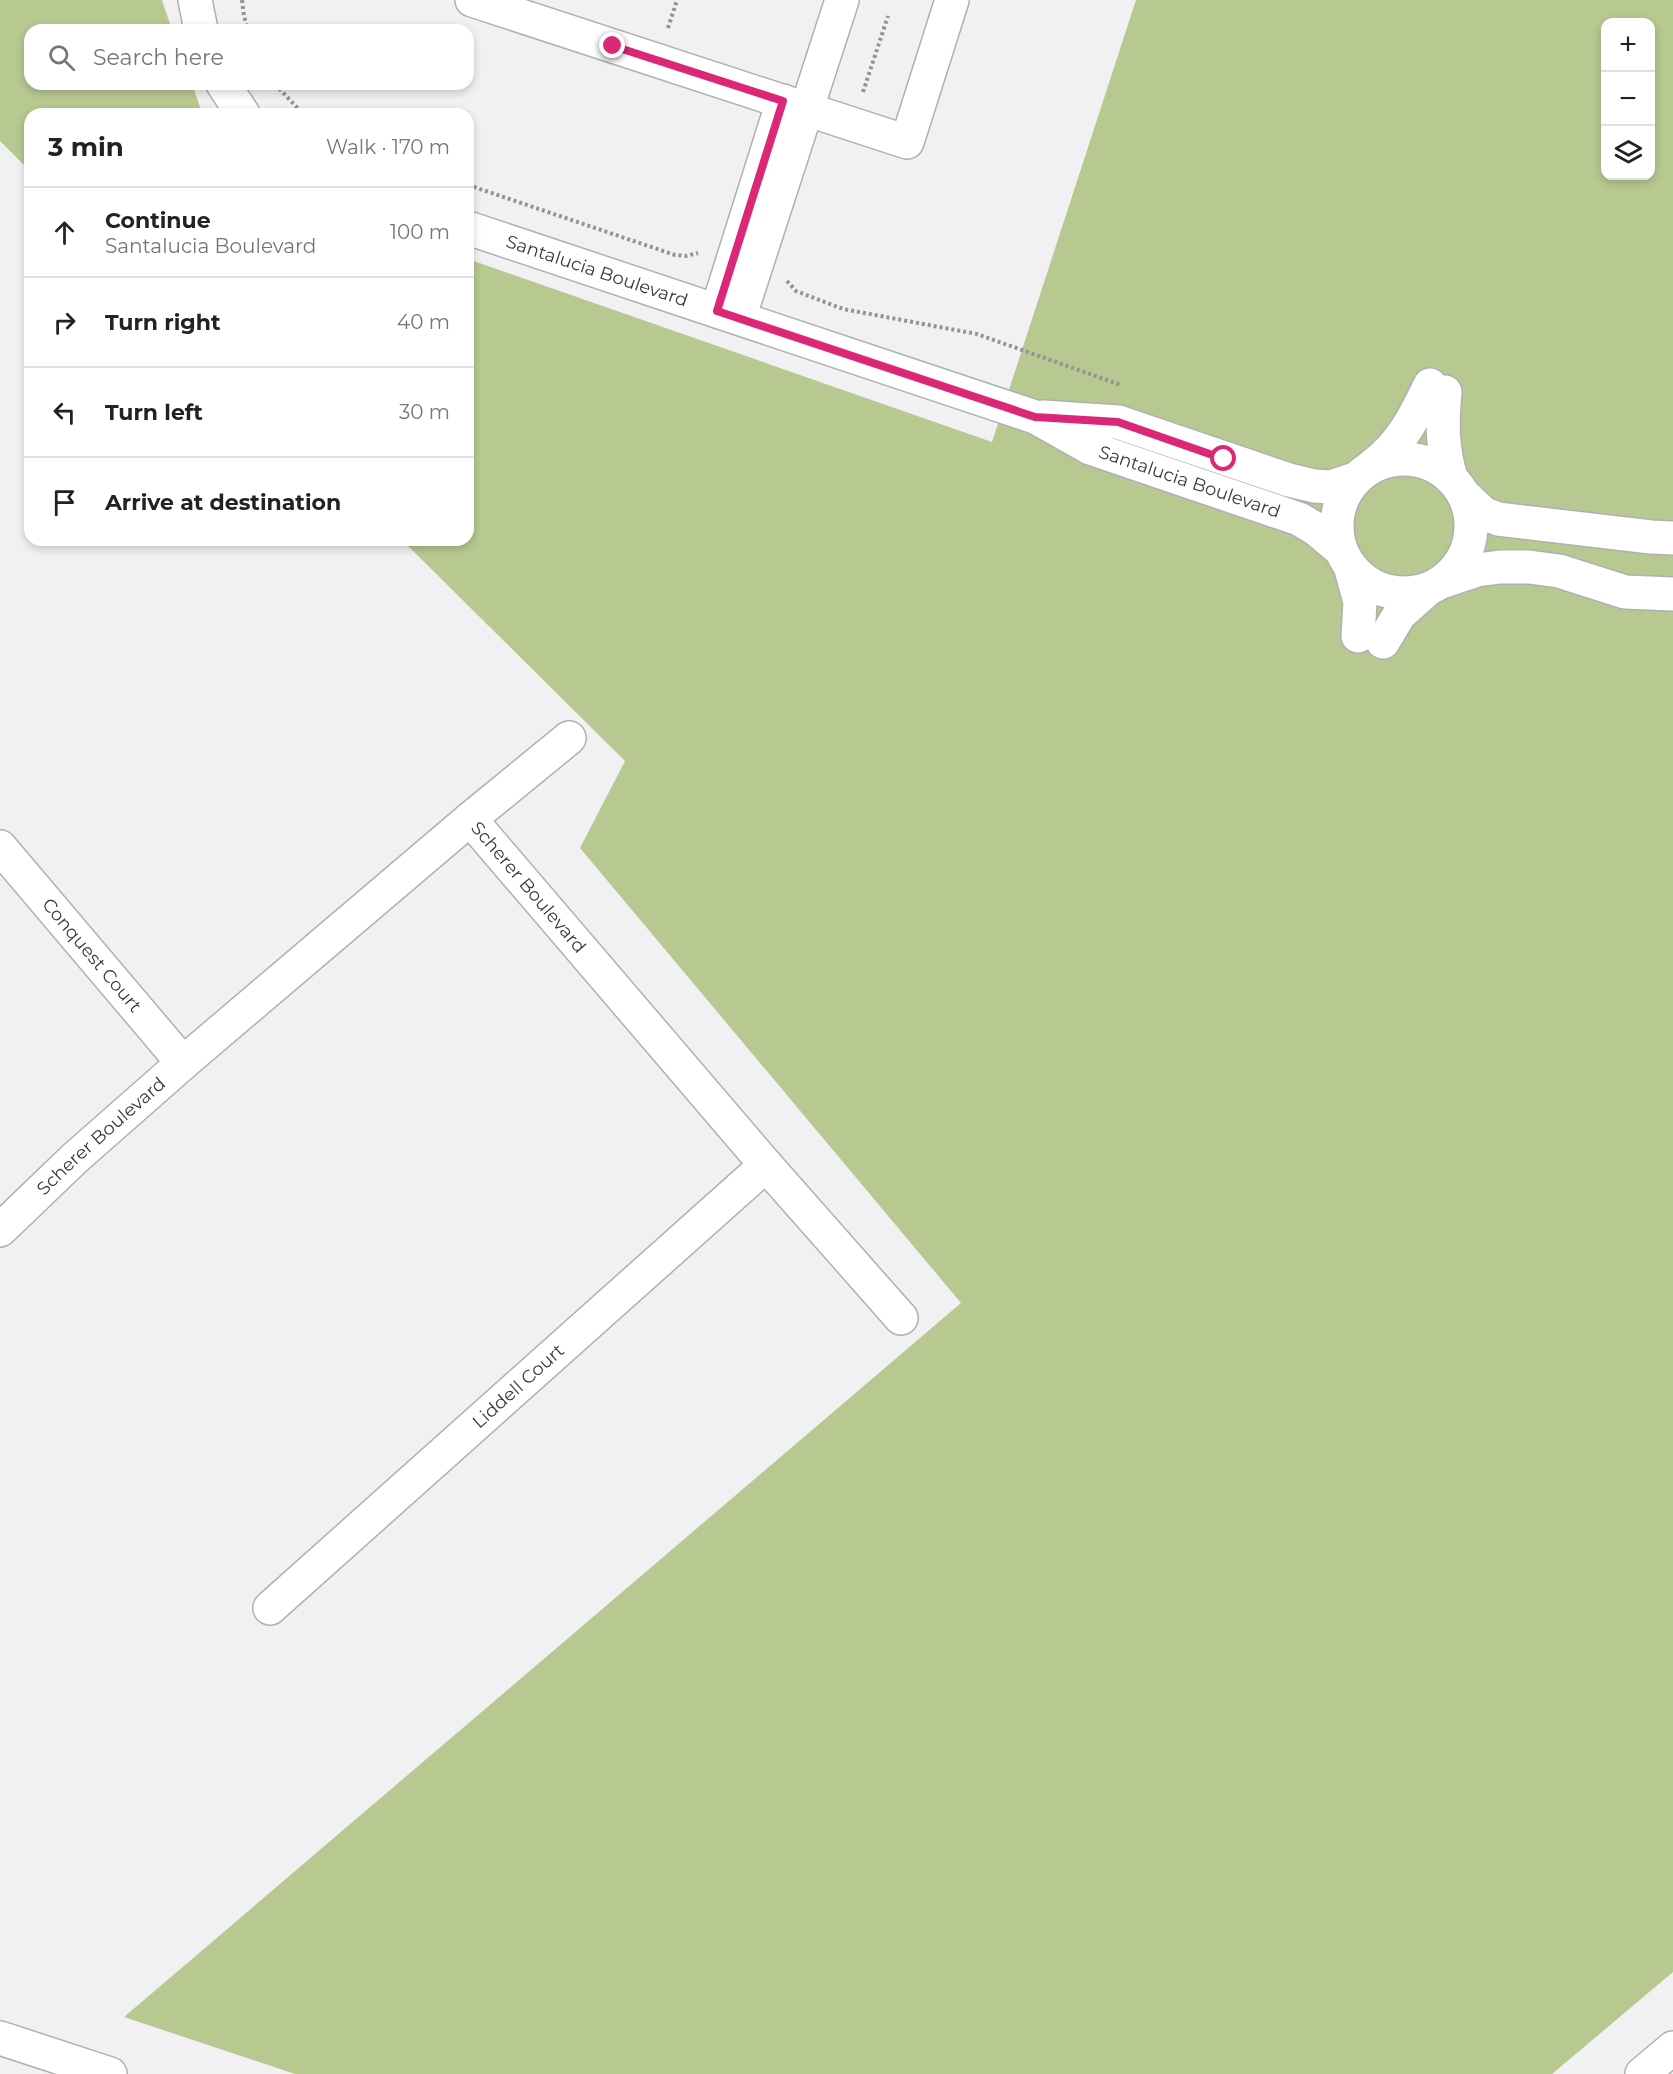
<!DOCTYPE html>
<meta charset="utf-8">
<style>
:root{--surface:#fff;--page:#f2f2f2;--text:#222;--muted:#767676;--line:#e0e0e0}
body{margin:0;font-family:Montserrat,sans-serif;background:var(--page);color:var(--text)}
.controls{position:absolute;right:18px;top:18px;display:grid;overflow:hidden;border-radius:12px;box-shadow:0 3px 9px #0003}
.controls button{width:54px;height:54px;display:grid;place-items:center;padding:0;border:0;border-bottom:2px solid var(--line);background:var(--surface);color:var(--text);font:30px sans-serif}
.stop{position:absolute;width:18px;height:18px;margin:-14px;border:4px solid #db2777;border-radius:50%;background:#fff}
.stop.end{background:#db2777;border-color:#fff;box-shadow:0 2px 6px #0008}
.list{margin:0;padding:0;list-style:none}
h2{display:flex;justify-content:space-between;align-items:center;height:78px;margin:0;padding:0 24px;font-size:26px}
h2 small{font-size:20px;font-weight:400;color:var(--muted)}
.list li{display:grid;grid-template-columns:39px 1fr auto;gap:18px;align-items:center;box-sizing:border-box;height:90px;padding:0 24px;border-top:2px solid var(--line)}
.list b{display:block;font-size:22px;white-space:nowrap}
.list p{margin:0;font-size:20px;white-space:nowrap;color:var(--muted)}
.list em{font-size:20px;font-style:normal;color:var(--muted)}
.icon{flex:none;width:33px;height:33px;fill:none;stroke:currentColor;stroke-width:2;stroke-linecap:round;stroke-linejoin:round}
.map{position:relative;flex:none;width:1673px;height:2074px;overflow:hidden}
.search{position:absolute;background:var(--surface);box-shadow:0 3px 9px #0003;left:24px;top:24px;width:450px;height:66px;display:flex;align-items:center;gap:15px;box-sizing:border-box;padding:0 21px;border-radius:18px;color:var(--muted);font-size:22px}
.panel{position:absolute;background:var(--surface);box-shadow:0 3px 9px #0003;left:24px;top:108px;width:450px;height:438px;border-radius:18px}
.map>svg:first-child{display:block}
</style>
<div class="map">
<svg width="1673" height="2074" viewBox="0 0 1673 2074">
<rect width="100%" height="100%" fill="#f1f1f4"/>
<g fill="#b7c890" fill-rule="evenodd">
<path d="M0,0h162l10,30h-142v54h162l8,23 7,7h-177v57l-30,-30z"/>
<path d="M1136,0h537v1972l-121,102h-1257l-171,-57 837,-714 -381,-455 45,-87 -223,-221h66v-281l524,183zM1606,22h44v154h-44z"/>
</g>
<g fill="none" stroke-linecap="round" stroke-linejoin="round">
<g stroke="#afb0b3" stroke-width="36">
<g id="minor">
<path d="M195,0l6,30"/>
<path d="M472,0l435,142 45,-142"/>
<path d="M223,84l20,30"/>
<path id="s1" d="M468,228l567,189 55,31 209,71 17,10 25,21"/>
<path d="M717,311l66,-210"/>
<path d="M739,318l103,-318"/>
<path d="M1445,392c-3,30 -3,56 6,86"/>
<path d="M1043,417l75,5 171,58 25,6 17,1 24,-8"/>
<circle cx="1404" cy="526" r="67"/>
<path d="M1372,466c29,-21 43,-50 58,-81"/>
<path d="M1464,495l19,18 15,6 153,18 22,1"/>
<path d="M1351,569l9,33 -2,34"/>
<path d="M1444,581l33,-11 23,-3h29l30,4 66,21 48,2"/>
<path d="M1383,642l16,-27 27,-24"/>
<path id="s2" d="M470,819l296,346 135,153"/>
<path id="s3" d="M0,847l183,216"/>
<path id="s4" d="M0,1230l75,-72 108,-95 287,-244 99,-81"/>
<path id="s5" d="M270,1608l496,-443"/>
<path d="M0,2038l110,36"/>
<path d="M1642,2074l31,-26"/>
</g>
</g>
<g stroke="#939395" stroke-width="4" stroke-dasharray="3 3" stroke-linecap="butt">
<path d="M242,0l2,16 4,14"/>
<path d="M668,28l9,-28"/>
<path d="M275,84l28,30"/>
<path d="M863,92l25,-76"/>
<path d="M468,185l207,70 11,1 12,-3"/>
<path d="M787,281l9,10 47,18 134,25 144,51"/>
</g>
<use href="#minor" stroke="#fff" stroke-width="33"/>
</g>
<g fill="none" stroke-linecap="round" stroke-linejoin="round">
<path stroke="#db2777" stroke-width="8" d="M613,46l170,55 -66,210 318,106 83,5 106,37"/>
</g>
<g text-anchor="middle" stroke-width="4.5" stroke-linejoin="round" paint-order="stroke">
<g font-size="18" fill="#38393a" stroke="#fff">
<text dy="6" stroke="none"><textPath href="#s1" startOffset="136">Santalucia Boulevard</textPath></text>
<text dy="6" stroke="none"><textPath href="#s1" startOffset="766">Santalucia Boulevard</textPath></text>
<text dy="6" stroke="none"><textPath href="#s2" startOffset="90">Scherer Boulevard</textPath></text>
<text dy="6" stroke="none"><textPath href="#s3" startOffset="142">Conquest Court</textPath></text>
<text dy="6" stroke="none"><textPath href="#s4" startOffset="138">Scherer Boulevard</textPath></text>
<text dy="6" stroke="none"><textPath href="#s5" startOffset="333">Liddell Court</textPath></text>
</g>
</g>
</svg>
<div class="controls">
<button>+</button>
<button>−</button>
<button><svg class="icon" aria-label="layers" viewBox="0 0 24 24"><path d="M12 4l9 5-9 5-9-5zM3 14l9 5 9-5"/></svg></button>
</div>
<div class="stop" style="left:1224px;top:459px"></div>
<div class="stop end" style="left:613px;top:46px"></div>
<div class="search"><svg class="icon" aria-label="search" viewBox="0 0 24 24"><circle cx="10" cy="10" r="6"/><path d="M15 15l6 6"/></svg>Search here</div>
<section class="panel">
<h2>3 min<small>Walk · 170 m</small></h2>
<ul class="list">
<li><svg class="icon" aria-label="ahead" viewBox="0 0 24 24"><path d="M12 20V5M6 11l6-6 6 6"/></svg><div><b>Continue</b><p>Santalucia Boulevard</p></div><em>100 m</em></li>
<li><svg class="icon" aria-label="right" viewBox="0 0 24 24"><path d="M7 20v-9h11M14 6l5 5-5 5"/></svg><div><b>Turn right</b></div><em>40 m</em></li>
<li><svg class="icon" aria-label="left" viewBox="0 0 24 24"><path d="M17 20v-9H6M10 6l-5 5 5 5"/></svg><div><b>Turn left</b></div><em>30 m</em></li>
<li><svg class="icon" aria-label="arrive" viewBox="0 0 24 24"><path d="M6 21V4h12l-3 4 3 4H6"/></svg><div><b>Arrive at destination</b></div></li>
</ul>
</section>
</div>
